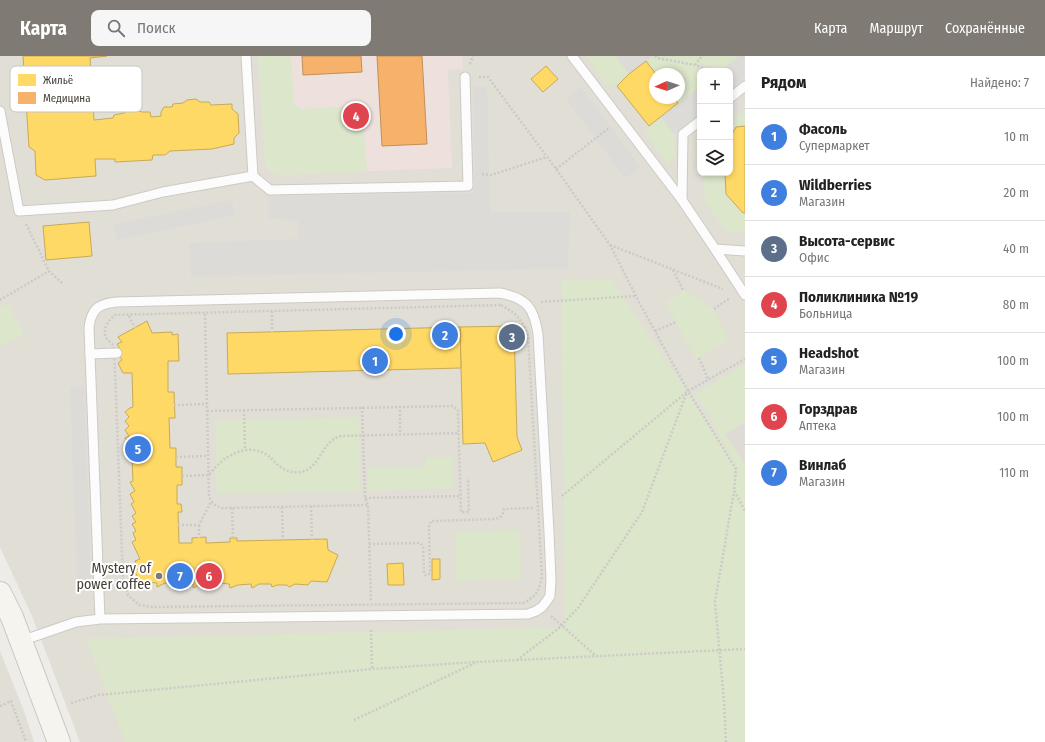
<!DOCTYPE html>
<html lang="ru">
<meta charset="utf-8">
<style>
:root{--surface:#fff;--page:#f6f6f6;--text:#222;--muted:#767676;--line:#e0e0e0;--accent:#7f7a74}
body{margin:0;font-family:"Fira Sans Condensed",sans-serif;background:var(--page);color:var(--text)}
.controls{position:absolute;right:12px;top:12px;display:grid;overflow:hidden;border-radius:8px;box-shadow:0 2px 6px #0003}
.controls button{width:36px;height:36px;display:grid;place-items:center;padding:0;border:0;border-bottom:1px solid var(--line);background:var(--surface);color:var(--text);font:20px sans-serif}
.compass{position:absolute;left:649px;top:12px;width:36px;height:36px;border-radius:50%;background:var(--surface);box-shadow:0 2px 6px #0003;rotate:267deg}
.you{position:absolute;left:396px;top:278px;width:14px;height:14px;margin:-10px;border:3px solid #fff;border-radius:50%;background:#1a73e8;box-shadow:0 0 0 6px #1a73e833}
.badge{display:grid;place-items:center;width:26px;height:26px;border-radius:50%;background:var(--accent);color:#fff;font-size:13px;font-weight:700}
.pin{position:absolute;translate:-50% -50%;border:2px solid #fff;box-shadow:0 1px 4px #0006}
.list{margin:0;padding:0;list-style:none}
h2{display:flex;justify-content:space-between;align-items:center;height:52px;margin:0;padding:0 16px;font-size:17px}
h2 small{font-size:13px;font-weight:400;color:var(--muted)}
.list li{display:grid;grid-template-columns:26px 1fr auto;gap:12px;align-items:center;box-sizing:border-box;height:56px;padding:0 16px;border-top:1px solid var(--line)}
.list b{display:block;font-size:15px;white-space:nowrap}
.list p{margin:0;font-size:13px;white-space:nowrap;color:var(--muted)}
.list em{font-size:13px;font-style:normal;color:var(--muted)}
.icon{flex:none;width:22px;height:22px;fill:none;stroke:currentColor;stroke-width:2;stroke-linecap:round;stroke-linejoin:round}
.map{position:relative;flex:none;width:745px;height:686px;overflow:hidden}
header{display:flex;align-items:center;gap:24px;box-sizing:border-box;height:56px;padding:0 20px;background:var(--accent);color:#fff}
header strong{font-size:19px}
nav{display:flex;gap:22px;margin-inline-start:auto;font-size:14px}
.search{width:280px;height:36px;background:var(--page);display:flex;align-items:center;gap:10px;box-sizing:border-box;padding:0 14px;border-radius:8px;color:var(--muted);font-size:15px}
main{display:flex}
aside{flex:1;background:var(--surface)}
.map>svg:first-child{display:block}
</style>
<header>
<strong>Карта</strong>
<div class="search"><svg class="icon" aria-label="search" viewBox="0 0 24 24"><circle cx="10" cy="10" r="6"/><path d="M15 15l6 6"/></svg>Поиск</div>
<nav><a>Карта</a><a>Маршрут</a><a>Сохранённые</a></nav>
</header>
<main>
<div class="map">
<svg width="745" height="686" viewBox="0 0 745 686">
<rect width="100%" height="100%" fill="#eeece8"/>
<g fill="#e1ded6" fill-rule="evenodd">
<path d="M0,0h745v686h-665l-48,-126 -32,-69zM700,15h30v102h-30zM655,18h24v24h-24z"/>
<path d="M0,595l24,60 10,31h-34z"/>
</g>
<path fill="#dedbd6" d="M745,366v42l-20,-30z"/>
<path fill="#ede0dd" d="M258,0h204l1,13 -15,1 4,98 -174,7 -10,-5 -3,-8z"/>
<g fill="#dce6ca">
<path d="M258,0h33l3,47 3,4 4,2 56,-3 6,10 4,56 -89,3 -10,-5 -3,-8z"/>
<path d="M586,0h30l13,18 -12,12 -12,-1z"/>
<path d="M653,0h86l-18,14 -20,-7 -7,6 6,2v16l-22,16 -4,-5h5v-24h-23l-10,-13z"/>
<path d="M745,55v121l-19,-1 -21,-29 -2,-29h27v-52z"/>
<path d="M661,61l13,17 1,23 -8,7 -22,-33 4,-5z"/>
<path d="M611,223l131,194 -47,-80 50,-28v57l-20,12 20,30v278h-620l-39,-103 479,-12 -4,-346z"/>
<path d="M683,234l31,19 15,31 -33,20 -30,-57z"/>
<path d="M8,247l16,32 -24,12v-39z"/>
<path d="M359,361l1,74 -143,3 -2,-73z"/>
<path d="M452,401l1,31 -85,3v-23l57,-1 1,-9z"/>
<path d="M520,474l1,49 -65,2 -1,-50z"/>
</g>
<g fill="#dddbd8">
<path d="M616,0h37l-24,18z"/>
<path d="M739,0h6v22l-15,12v-19h-10z"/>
<path d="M473,29l14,2 3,125h80l-2,56 -377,9 -2,-34 110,-4 -1,-18 -30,-3v-22l207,-3z"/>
<path d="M581,31l59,80 -15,11 -59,-79z"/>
<path d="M700,31v27l-26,20 -13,-17z"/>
<path d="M232,144l3,15 -118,25 -4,-16z"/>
<path d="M84,331l7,192 -14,1 -7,-192z"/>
</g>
<g fill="#ffd966" stroke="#c7aa57">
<path d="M23,0h84l-17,2 4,62 19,-2 1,-3 10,-2 3,-2 10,-1 5,2h8l1,5 10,-1v-4l3,-5h8l1,-3 10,-1 4,-3 9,-1 4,3h9l2,3 21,-1v5l6,5 1,19 -5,5v6l-22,5 -42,2 -5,4h-12l-1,5 -37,2v-3h-20l1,17 -51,4 -9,-5 -1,-24 -6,-4z"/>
<path d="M646,5l10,13h-1v24h19l4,5 -29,23 -32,-40 12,-12z"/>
<path d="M546,10l12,13 -15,13 -12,-13z"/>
<path d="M745,70v87h-2l-17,-19 -1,-21h5v-35l6,-11z"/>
<path d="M89,166l3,34 -46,4 -3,-34z"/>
<path d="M147,265l5,12 20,-1v3l6,-1 1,27h-11v31h6l1,26h-6l1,30h6v19h6v18h-5v19h4l1,8h-4l1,31h13v-5l14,-1v6l24,-1v-4h7v3l90,-2 1,11 10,5 -11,27 -16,-1 -3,4 -13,-1 -6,3 -2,-2h-10l-5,2 -1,-3h-12l-7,4 -1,-4 -13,1 -8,3 -1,-4 -9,-1 -8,5v-3l-11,-1 -8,4v-4l-10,-1 -7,4 -1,-4h-10l-8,4v-4l-11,-1 -7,4 -3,-7 2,-2 -4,-6 5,-3 -4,-7 5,-2 -8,-17 4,-2 -3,-7 3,-2 -4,-7 4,-2 -4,-6 4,-3 -5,-9 3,-2 -4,-8 5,-3 -5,-9 3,-1 -1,-23 -7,-9 5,-4 -5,-7 4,-2 -4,-6 4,-4 -4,-5 4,-4 -4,-5 5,-4 3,-1 -1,-34h-9l-5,-10 4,-3 -5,-7 4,-2 -4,-7 5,-2 -4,-5z"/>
<path d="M514,270l3,111 5,13 -29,12 -8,-19 -22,1 -3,-117z"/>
<path d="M460,271l1,41 -233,6 -1,-41z"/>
<path d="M432,503h8v20l-8,1z"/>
<path d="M403,507l1,22h-16l-1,-21z"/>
</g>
<g fill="#f6b26b" stroke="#c08f5b">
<path d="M302,0h59l1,16 -59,3z"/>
<path d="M377,0h45l5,88 -45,2z"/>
</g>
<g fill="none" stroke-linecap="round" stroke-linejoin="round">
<g stroke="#cccac6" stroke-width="11">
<g id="lane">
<path d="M246,0l7,120"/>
<path d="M572,0l110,144 33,49 30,2"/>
<path d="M730,42l15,-12"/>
<path d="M0,55l19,100 94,-6 50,-13 90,-16 17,14 198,-4 -3,-109"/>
<path d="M682,144l1,-66 17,-13"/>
<path d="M715,193l30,46"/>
<path d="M90,298l27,-1"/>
<path d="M21,585l55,-19 24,-3 428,-5 8,-3 6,-4 4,-5 4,-6 1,-16 -2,-48 -11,-198c-4,-26 -11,-36 -38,-41l-384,9c-4,1 -9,1 -13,3 -10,3 -13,14 -14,23l11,291"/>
</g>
</g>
<g stroke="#ccc9bf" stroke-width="24">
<path id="secondary" d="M0,537l12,24 47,125"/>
</g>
<g stroke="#cccac6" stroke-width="2.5" stroke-dasharray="2 2" stroke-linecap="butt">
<path d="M655,0l2,2 38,7 17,6"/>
<path d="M470,8l3,-8"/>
<path d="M695,9l7,-9"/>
<path d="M479,21h9l68,92 54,76 30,59 48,87 48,78 -2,21 11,21"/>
<path d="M556,113l53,-41"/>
<path d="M482,118l9,1 56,-18"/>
<path d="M26,168l23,47 13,12"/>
<path d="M610,189l113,44"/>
<path d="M673,214l10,20"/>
<path d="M0,244l49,-29"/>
<path d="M541,246l95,-6"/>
<path d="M501,249c15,8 22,15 27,31l14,241c-3,14 -6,20 -19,26l-370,4 -14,-2 -11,-10 -5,-15 -9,-234c-2,-3 -5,-4 -7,-7 -6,-10 1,-18 8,-24z"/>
<path d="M714,253l16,-11"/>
<path d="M272,255v21"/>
<path d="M205,258l4,183c4,7 7,10 14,11l145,-3 3,97"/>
<path d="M129,260l6,12"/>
<path d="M655,275l21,-9"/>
<path d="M699,302l9,21"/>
<path d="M174,349l33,-1"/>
<path d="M400,350v28"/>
<path d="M362,351l3,91 3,7"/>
<path d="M244,354l1,40"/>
<path d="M207,355l246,-5 5,4v4l3,98h8l-1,-34"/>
<path d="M176,401l32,-1"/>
<path d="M182,420l27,-1c12,-17 37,-34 58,-20 5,3 7,7 11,10 6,6 15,8 23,7 20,-4 20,-31 40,-36l118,-3"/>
<path d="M562,440l126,-105 57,-32"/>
<path d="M365,442l96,-2"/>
<path d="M311,450l1,34"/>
<path d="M282,451l1,32"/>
<path d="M232,452l1,30"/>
<path d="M178,469h21l12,-23"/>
<path d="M199,469v13"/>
<path d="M369,488l51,-1 3,3 1,27 1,2h3l2,-2 -1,-47 2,-5h4l60,-2c6,-1 8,-4 9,-10l29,-1"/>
<path d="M551,560l45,40"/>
<path d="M371,574l1,39"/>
<path d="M517,604l41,-31 20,-21 64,-96 45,-120"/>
<path d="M71,647l28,-8 273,-26 104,-7 269,-13"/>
<path d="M0,650l11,-5 15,41"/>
<path d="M354,664l121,-57"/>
<path d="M726,686l-2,-41 -9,-99 19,-111"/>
</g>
<use href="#lane" stroke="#fcfcfc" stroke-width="9"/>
<use href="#secondary" stroke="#f5f4ef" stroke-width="22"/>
</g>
<circle fill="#7f7a74" stroke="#fff" stroke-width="1.5" cx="159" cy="520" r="4"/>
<g text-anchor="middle" stroke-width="4" stroke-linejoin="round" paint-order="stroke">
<g font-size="14" fill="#433d35" stroke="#fff" text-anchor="end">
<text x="151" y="517">Mystery of<tspan x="151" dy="16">power coffee</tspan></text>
</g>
</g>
<rect x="10" y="10" width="132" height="46" rx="6" fill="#fff" stroke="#c7c5c2" stroke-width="1"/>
<rect x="18" y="18" width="18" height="12" fill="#ffd966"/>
<rect x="18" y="36" width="18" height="12" fill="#f6b26b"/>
<g font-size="11" fill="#433d35">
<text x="43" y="28">Жильё</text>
<text x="43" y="46">Медицина</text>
</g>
</svg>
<div class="controls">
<button>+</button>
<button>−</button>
<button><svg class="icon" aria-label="layers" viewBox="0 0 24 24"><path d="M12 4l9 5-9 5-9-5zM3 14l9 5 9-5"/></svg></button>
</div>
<svg class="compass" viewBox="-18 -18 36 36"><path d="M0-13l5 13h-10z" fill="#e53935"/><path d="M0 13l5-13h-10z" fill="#767676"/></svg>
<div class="you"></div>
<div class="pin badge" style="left:375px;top:305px;background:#3f7fe0">1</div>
<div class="pin badge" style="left:445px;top:279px;background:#3f7fe0">2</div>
<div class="pin badge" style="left:512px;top:281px;background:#5c6f8a">3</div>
<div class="pin badge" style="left:356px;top:60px;background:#e0444e">4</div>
<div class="pin badge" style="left:138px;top:393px;background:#3f7fe0">5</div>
<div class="pin badge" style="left:209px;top:520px;background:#e0444e">6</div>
<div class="pin badge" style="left:180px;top:520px;background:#3f7fe0">7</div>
</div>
<aside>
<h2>Рядом<small>Найдено: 7</small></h2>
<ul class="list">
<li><span class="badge" style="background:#3f7fe0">1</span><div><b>Фасоль</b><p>Супермаркет</p></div><em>10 m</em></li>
<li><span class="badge" style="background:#3f7fe0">2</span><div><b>Wildberries</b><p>Магазин</p></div><em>20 m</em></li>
<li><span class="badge" style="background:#5c6f8a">3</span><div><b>Высота-сервис</b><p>Офис</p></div><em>40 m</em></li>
<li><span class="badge" style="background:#e0444e">4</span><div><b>Поликлиника №19</b><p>Больница</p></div><em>80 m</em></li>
<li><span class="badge" style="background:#3f7fe0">5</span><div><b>Headshot</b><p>Магазин</p></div><em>100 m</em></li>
<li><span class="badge" style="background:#e0444e">6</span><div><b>Горздрав</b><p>Аптека</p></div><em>100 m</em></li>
<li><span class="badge" style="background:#3f7fe0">7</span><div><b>Винлаб</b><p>Магазин</p></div><em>110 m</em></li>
</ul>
</aside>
</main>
